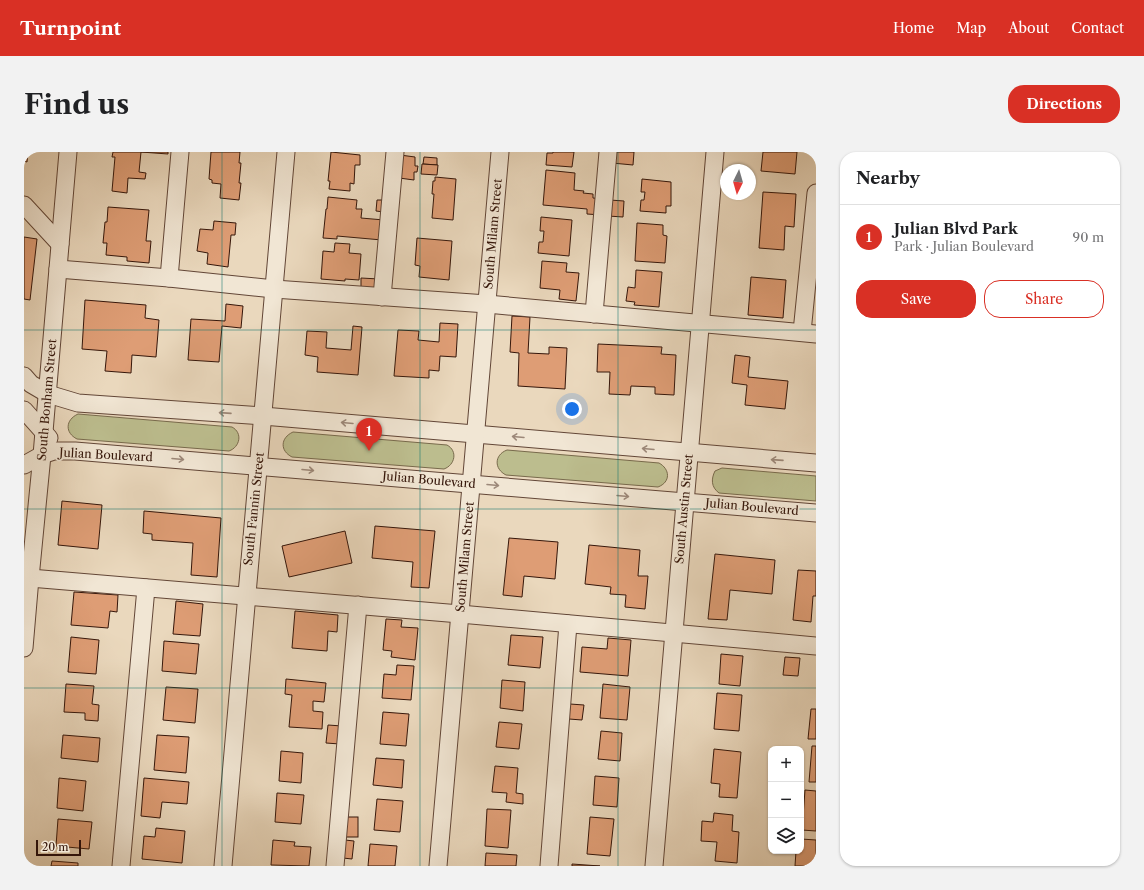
<!DOCTYPE html>
<meta charset="utf-8">
<style>
:root{--surface:#fff;--page:#f2f2f2;--text:#202124;--muted:#757577;--line:#e0e0e0;--accent:#d93025}
body{margin:0;font-family:"Libre Caslon Text",serif;background:var(--page);color:var(--text)}
.controls{position:absolute;right:12px;bottom:12px;display:grid;overflow:hidden;border-radius:8px;box-shadow:0 1px 3px #0004}
.controls button{width:36px;height:36px;display:grid;place-items:center;padding:0;border:0;border-bottom:1px solid var(--line);background:var(--surface);color:var(--text);font:20px sans-serif}
.compass{position:absolute;left:696px;top:12px;width:36px;height:36px;border-radius:50%;background:var(--surface);box-shadow:0 1px 3px #0004;rotate:185deg}
.scale{position:absolute;left:12px;bottom:10px;width:45px;box-sizing:border-box;padding-left:4px;border:2px solid #35160a;border-top:0;font-size:11px;line-height:14px;white-space:nowrap;color:#35160a;-webkit-text-stroke:3px #f1e6d4;paint-order:stroke}
.you{position:absolute;left:548px;top:257px;width:14px;height:14px;margin:-10px;border:3px solid #fff;border-radius:50%;background:#1a73e8;box-shadow:0 0 0 6px #1a73e833}
.badge{display:grid;place-items:center;width:26px;height:26px;border-radius:50%;background:var(--accent);color:#fff;font-size:13px;font-weight:700}
.pin{position:absolute;translate:-50% -33px;filter:drop-shadow(0 1px 2px #0008)}
.pin::after{content:'';position:absolute;top:21px;width:14px;height:12px;background:inherit;clip-path:polygon(0 0,100% 0,50% 100%)}
.list{margin:0;padding:0;list-style:none}
h2{display:flex;justify-content:space-between;align-items:center;height:52px;margin:0;padding:0 16px;font-size:17px}
h2 small{font-size:13px;font-weight:400;color:var(--muted)}
.list li{display:grid;grid-template-columns:26px 1fr auto;gap:12px;align-items:center;box-sizing:border-box;height:64px;padding:0 16px;border-top:1px solid var(--line)}
.list b{display:block;font-size:15px;white-space:nowrap}
.list p{margin:0;font-size:13px;white-space:nowrap;color:var(--muted)}
.list em{font-size:13px;font-style:normal;color:var(--muted)}
.actions{display:flex;gap:8px;padding:12px 16px}
.actions a{flex:1;padding:9px 0;border:1px solid var(--accent);border-radius:16px;text-align:center;font-size:14px;color:var(--accent)}
.actions .main{background:var(--accent);color:#fff}
.icon{flex:none;width:22px;height:22px;fill:none;stroke:currentColor;stroke-width:2;stroke-linecap:round;stroke-linejoin:round}
.map{position:relative;flex:none;width:792px;height:714px;overflow:hidden;border-radius:16px}
header{display:flex;align-items:center;gap:24px;box-sizing:border-box;height:56px;padding:0 20px;background:var(--accent);color:#fff}
header strong{font-size:19px}
nav{display:flex;gap:22px;margin-inline-start:auto;font-size:14px}
.intro{display:flex;align-items:center;justify-content:space-between;box-sizing:border-box;height:96px;padding:0 24px}
h1{margin:0;font-size:28px}
.button{padding:10px 18px;border-radius:16px;background:var(--accent);color:#fff;font-size:14px;font-weight:700}
main{display:flex;gap:24px;padding:0 24px}
aside{flex:1;background:var(--surface);border-radius:16px;box-shadow:0 1px 3px #0004}
.map>svg:first-child{display:block}
</style>
<header>
<strong>Turnpoint</strong>
<nav><a>Home</a><a>Map</a><a>About</a><a>Contact</a></nav>
</header>
<div class="intro"><h1>Find us</h1><a class="button">Directions</a></div>
<main>
<div class="map">
<svg width="792" height="714" viewBox="0 0 792 714">
<rect width="100%" height="100%" fill="#ead8bd"/>
<filter id="stains"><feTurbulence type="fractalNoise" baseFrequency=".005" numOctaves="4"/><feColorMatrix values="0 0 0 0 .2 0 0 0 0 .09 0 0 0 0 .02 0 0 0 .5 -.17"/></filter>
<radialGradient id="worn" r=".72"><stop offset=".6" stop-color="#630" stop-opacity="0"/><stop offset="1" stop-color="#630" stop-opacity=".3"/></radialGradient>
<g fill="#bcbd8e" stroke="#786a4c">
<path d="M54,262l154,13c11,6 8,20 -3,24l-152,-12c-12,-6 -12,-19 1,-25z"/>
<path d="M269,280l154,13c11,6 8,20 -3,24l-152,-12c-12,-6 -12,-19 1,-25z"/>
<path d="M483,298l152,13c11,6 12,19 -1,24l-152,-12c-12,-6 -12,-20 1,-25z"/>
<path d="M698,316l94,8v25l-97,-8c-8,-6 -8,-14 -4,-22z"/>
</g>
<g fill="#de9d75" stroke="#35160a">
<path d="M0,0h4l-1,10 -3,-1z"/>
<path d="M89,0h55v2l-27,-2 -2,20 7,1 -1,6 -17,-1 -1,15 -15,-2 3,-34h-3z"/>
<path d="M187,0h29l-1,11h2l-2,20h2l-2,17 -19,-2 1,-14 -9,-1v-3l-3,-1z"/>
<path d="M307,0l29,3v10h-5l-1,19 -4,-1v8l-21,-2 1,-8h-2z"/>
<path d="M529,0h21l-2,15 -26,-2 1,-12h6z"/>
<path d="M589,0h21l-1,13 -21,-2z"/>
<path d="M739,0h34l-2,22 -34,-3z"/>
<path d="M376,3l15,2v9h3l-1,6h-3v8l-15,-2z"/>
<path d="M400,5l13,1v7l-14,-1z"/>
<path d="M398,12l16,1 -1,10 -16,-1z"/>
<path d="M522,18l29,3 -1,17 10,1 -1,2 10,1v4l10,1 -1,16 -15,-1v-5l-44,-4z"/>
<path d="M411,25l21,2 -3,41 -21,-2 2,-24h-2l1,-13h2z"/>
<path d="M618,27l29,3v24h-5v7l-26,-2 1,-11h3l1,-8h-4z"/>
<path d="M739,40l33,2 -2,33 -9,-1 -1,24 -25,-2z"/>
<path d="M304,45l29,3 -1,9h6l-1,9 23,2 -2,20 -45,-4v3l-14,-1 3,-29h1z"/>
<path d="M353,48h8l-1,12 -8,-1z"/>
<path d="M586,48l14,1 -1,16 -15,-1z"/>
<path d="M84,55l41,3 -3,31h5l-2,22 -22,-2v-4l-21,-2 1,-12h-4l2,-21h2z"/>
<path d="M517,65l31,3 -3,36 -31,-3 1,-11h4l1,-11h-4z"/>
<path d="M190,69l22,2 -1,12h-4l-3,32 -21,-3 1,-11 -11,-2 3,-22 13,1z"/>
<path d="M613,71l26,2v10l4,1 -2,27 -30,-2z"/>
<path d="M0,85l13,2 -7,61 -6,-1z"/>
<path d="M393,86l35,3 -3,39 -30,-3 1,-11 -5,-1z"/>
<path d="M311,91l15,1 -1,9 12,1 -2,26 -14,-1v2l-24,-2 2,-28 11,1z"/>
<path d="M518,109l25,2 -1,9 13,1 -3,28 -17,-2 1,-9 -20,-2z"/>
<path d="M612,118l26,2 -3,35 -25,-2 1,-3 -9,-1 2,-14 7,1z"/>
<path d="M727,125l35,3 -3,38 -35,-3z"/>
<path d="M337,126l18,1v9l-18,-1z"/>
<path d="M61,148l61,5 -1,13 14,2 -3,37 -24,-2 -1,18 -26,-2 2,-20 -25,-2z"/>
<path d="M202,152l17,2 -2,22 -19,-2 -3,36 -31,-2 3,-41 34,2z"/>
<path d="M488,164l18,1 -2,36 21,1v-7l18,1 -2,41 -47,-3 1,-33 -9,-1z"/>
<path d="M416,171l18,1 -2,33 -16,-1 -1,15 -10,-1v8l-35,-2 4,-46 21,1 -1,9 21,2z"/>
<path d="M329,174l9,1 -4,48 -41,-3 1,-15 -13,-2 2,-24 20,1 -1,16 25,2z"/>
<path d="M574,192l64,3 -1,7 15,1 -2,40 -19,-1v-7l-24,-1 -1,9 -21,-1 1,-22h-13z"/>
<path d="M711,203l15,2 -2,20 40,4 -3,28 -40,-4 2,-20 -15,-2z"/>
<path d="M38,349l40,4 -4,44 -40,-4z"/>
<path d="M120,359l77,7 -4,59 -26,-2 2,-32 -41,-3v-6l-9,-1z"/>
<path d="M351,374l60,5 -6,57 -18,-1 2,-25 -41,-4z"/>
<path d="M321,379l7,32 -63,14 -7,-31z"/>
<path d="M485,386l49,4 -3,37 -31,-3 -2,21 -19,-2z"/>
<path d="M565,393l51,5 -2,26h10l-3,33 -20,-2 1,-12 -16,-1 1,-7 -26,-3z"/>
<path d="M691,402l60,6 -3,34 -42,-4 -3,30 -19,-1z"/>
<path d="M774,418l18,1v25h-3l-2,26 -18,-2z"/>
<path d="M50,440l44,3 -1,17 -7,-1 -2,17 -37,-3z"/>
<path d="M152,449l27,3 -3,32 -27,-2z"/>
<path d="M271,459l43,4 -1,17 -9,-1 -1,20 -35,-3z"/>
<path d="M362,467l16,1 -1,7 17,1 -3,32 -24,-3 1,-6 -9,-1z"/>
<path d="M487,483l32,2 -3,31 -32,-3z"/>
<path d="M47,485l28,3 -3,34 -28,-2z"/>
<path d="M584,486l23,2 -3,36 -48,-4 2,-25 25,2z"/>
<path d="M140,489l35,3 -3,30 -34,-3z"/>
<path d="M697,502l22,2 -3,30 -21,-2z"/>
<path d="M761,505l15,1 -2,18 -15,-1z"/>
<path d="M373,513l17,1 -3,34 -29,-2 2,-24 12,1z"/>
<path d="M262,527l40,4 -2,19 -11,-1v10l10,1 -1,17 -33,-2 3,-32 -7,-1z"/>
<path d="M478,528l23,2 -2,29 -23,-3z"/>
<path d="M42,532l28,2 -2,18 7,1 -1,16 -13,-1v-7l-21,-1z"/>
<path d="M579,532l27,3 -3,33 -27,-2z"/>
<path d="M142,535l32,2 -3,34 -32,-3z"/>
<path d="M693,541l25,2 -3,36 -25,-2z"/>
<path d="M546,552l14,1 -2,15 -13,-1z"/>
<path d="M787,557h5v30h-8z"/>
<path d="M359,560l26,2 -3,32 -26,-2z"/>
<path d="M475,570l23,2 -3,25 -23,-2z"/>
<path d="M304,573l14,1 -2,18 -14,-1z"/>
<path d="M577,579l21,2 -2,28 -22,-2z"/>
<path d="M39,583l37,3 -2,24 -37,-4z"/>
<path d="M133,583l32,2 -3,36 -32,-3z"/>
<path d="M788,594h4v36h-7z"/>
<path d="M690,597l27,3 -4,46 -18,-1 1,-13 -9,-1z"/>
<path d="M257,599l22,2 -2,30 -22,-2z"/>
<path d="M352,606l28,2 -2,28 -29,-3z"/>
<path d="M471,614l23,2 -2,25 7,1v10l-17,-2 1,-9 -15,-1z"/>
<path d="M571,624l24,2 -2,29 -24,-2z"/>
<path d="M35,626l27,3 -3,30 -26,-3z"/>
<path d="M120,626l45,4 -2,22 -25,-2 -2,16 -19,-2z"/>
<path d="M781,638l11,1v40l-14,-1z"/>
<path d="M253,641l27,2 -3,29 -26,-2z"/>
<path d="M353,647l26,2 -3,31 -26,-2z"/>
<path d="M463,657l24,1 -3,38 -23,-2z"/>
<path d="M690,661l19,2 -1,16 7,1 -2,31 -22,-2 2,-19 -16,-1 1,-20 11,1z"/>
<rect x="320" y="665" width="14" height="20"/>
<path d="M566,665l24,2 -4,37 -23,-2z"/>
<path d="M34,667l34,3 -3,27 -33,-3z"/>
<path d="M132,676l29,3 -3,32 -40,-4 2,-23 11,1z"/>
<path d="M777,687l15,1v26h-21l1,-15h5z"/>
<path d="M249,688l22,2 -1,4 17,1 -2,19 -38,-1z"/>
<path d="M321,688l9,1 -2,18 -9,-1z"/>
<path d="M346,692l27,2 -2,20h-27z"/>
<path d="M462,701l31,2 -1,11h-31z"/>
<path d="M28,709l26,2v3h-27z"/>
<path d="M548,712l28,2h-28z"/>
</g>
<g fill="none" stroke-linecap="round" stroke-linejoin="round">
<g stroke="#624637" stroke-width="19">
<g id="minor">
<path d="M0,53l36,39"/>
<path d="M34,117l111,9 105,11 213,15 329,30"/>
<path d="M145,126l11,-126"/>
<path d="M358,145l13,-145"/>
<path d="M570,162l14,-162"/>
<path d="M778,180l14,-139"/>
<path d="M0,224l7,8 17,10 30,9 185,13 553,47"/>
<path d="M0,258l25,28"/>
<path d="M0,313l18,-10 12,-4h21l741,62"/>
<path d="M6,426l430,36 356,32"/>
<path d="M0,496l6,-70 12,-123 26,-303"/>
<path d="M97,714l25,-278"/>
<path d="M199,714c20,-238 43,-476 63,-714"/>
<path d="M311,714l23,-261"/>
<path d="M414,714l62,-714"/>
<path d="M525,714l19,-242"/>
<path d="M630,714l61,-714"/>
</g>
</g>
<use href="#minor" stroke="#f1e6d4" stroke-width="17"/>
</g>
<defs><path id="oneway-shaft" d="M-6 0H5M1.5-3L5.5 0L1.5 3" fill="none" stroke-width="1.6" stroke-linecap="round" stroke-linejoin="round"/></defs>
<g stroke="#9c8879">
<use href="#oneway-shaft" transform="translate(201 261) rotate(-176)"/>
<use href="#oneway-shaft" transform="translate(323 271) rotate(-175)"/>
<use href="#oneway-shaft" transform="translate(494 285) rotate(-175)"/>
<use href="#oneway-shaft" transform="translate(624 297) rotate(-175)"/>
<use href="#oneway-shaft" transform="translate(154 307) rotate(5)"/>
<use href="#oneway-shaft" transform="translate(753 308) rotate(-176)"/>
<use href="#oneway-shaft" transform="translate(284 318) rotate(5)"/>
<use href="#oneway-shaft" transform="translate(469 333) rotate(5)"/>
<use href="#oneway-shaft" transform="translate(599 344) rotate(5)"/>
</g>
<path fill="none" stroke="#0f766e" stroke-width="1" stroke-opacity="0.55" d="M198,0v714M396,0v714M594,0v714M0,178h792M0,357h792M0,536h792"/>
<g text-anchor="middle" stroke-width="3.5" stroke-linejoin="round" paint-order="stroke">
<g font-size="12" fill="#35160a" stroke="#f1e6d4">
<text transform="translate(469 82) rotate(-85)" y="4">South Milam Street</text>
<text transform="translate(23 248) rotate(-85)" y="4">South Bonham Street</text>
<text transform="translate(82 303) rotate(3)" y="4">Julian Boulevard</text>
<text transform="translate(405 328) rotate(5)" y="4">Julian Boulevard</text>
<text transform="translate(728 355) rotate(5)" y="4">Julian Boulevard</text>
<text transform="translate(230 357) rotate(-84)" y="4">South Fannin Street</text>
<text transform="translate(660 357) rotate(-85)" y="4">South Austin Street</text>
<text transform="translate(441 405) rotate(-85)" y="4">South Milam Street</text>
</g>
</g>
<rect width="100%" height="100%" filter="url(#stains)"/>
<rect width="100%" height="100%" fill="url(#worn)"/>
</svg>
<div class="controls">
<button>+</button>
<button>−</button>
<button><svg class="icon" aria-label="layers" viewBox="0 0 24 24"><path d="M12 4l9 5-9 5-9-5zM3 14l9 5 9-5"/></svg></button>
</div>
<svg class="compass" viewBox="-18 -18 36 36"><path d="M0-13l5 13h-10z" fill="#e53935"/><path d="M0 13l5-13h-10z" fill="#757577"/></svg>
<div class="scale">20 m</div>
<div class="you"></div>
<div class="pin badge" style="left:345px;top:299px">1</div>
</div>
<aside>
<h2>Nearby<small></small></h2>
<ul class="list">
<li><span class="badge">1</span><div><b>Julian Blvd Park</b><p>Park · Julian Boulevard</p></div><em>90 m</em></li>
</ul>
<div class="actions"><a class="main">Save</a><a>Share</a></div>
</aside>
</main>
